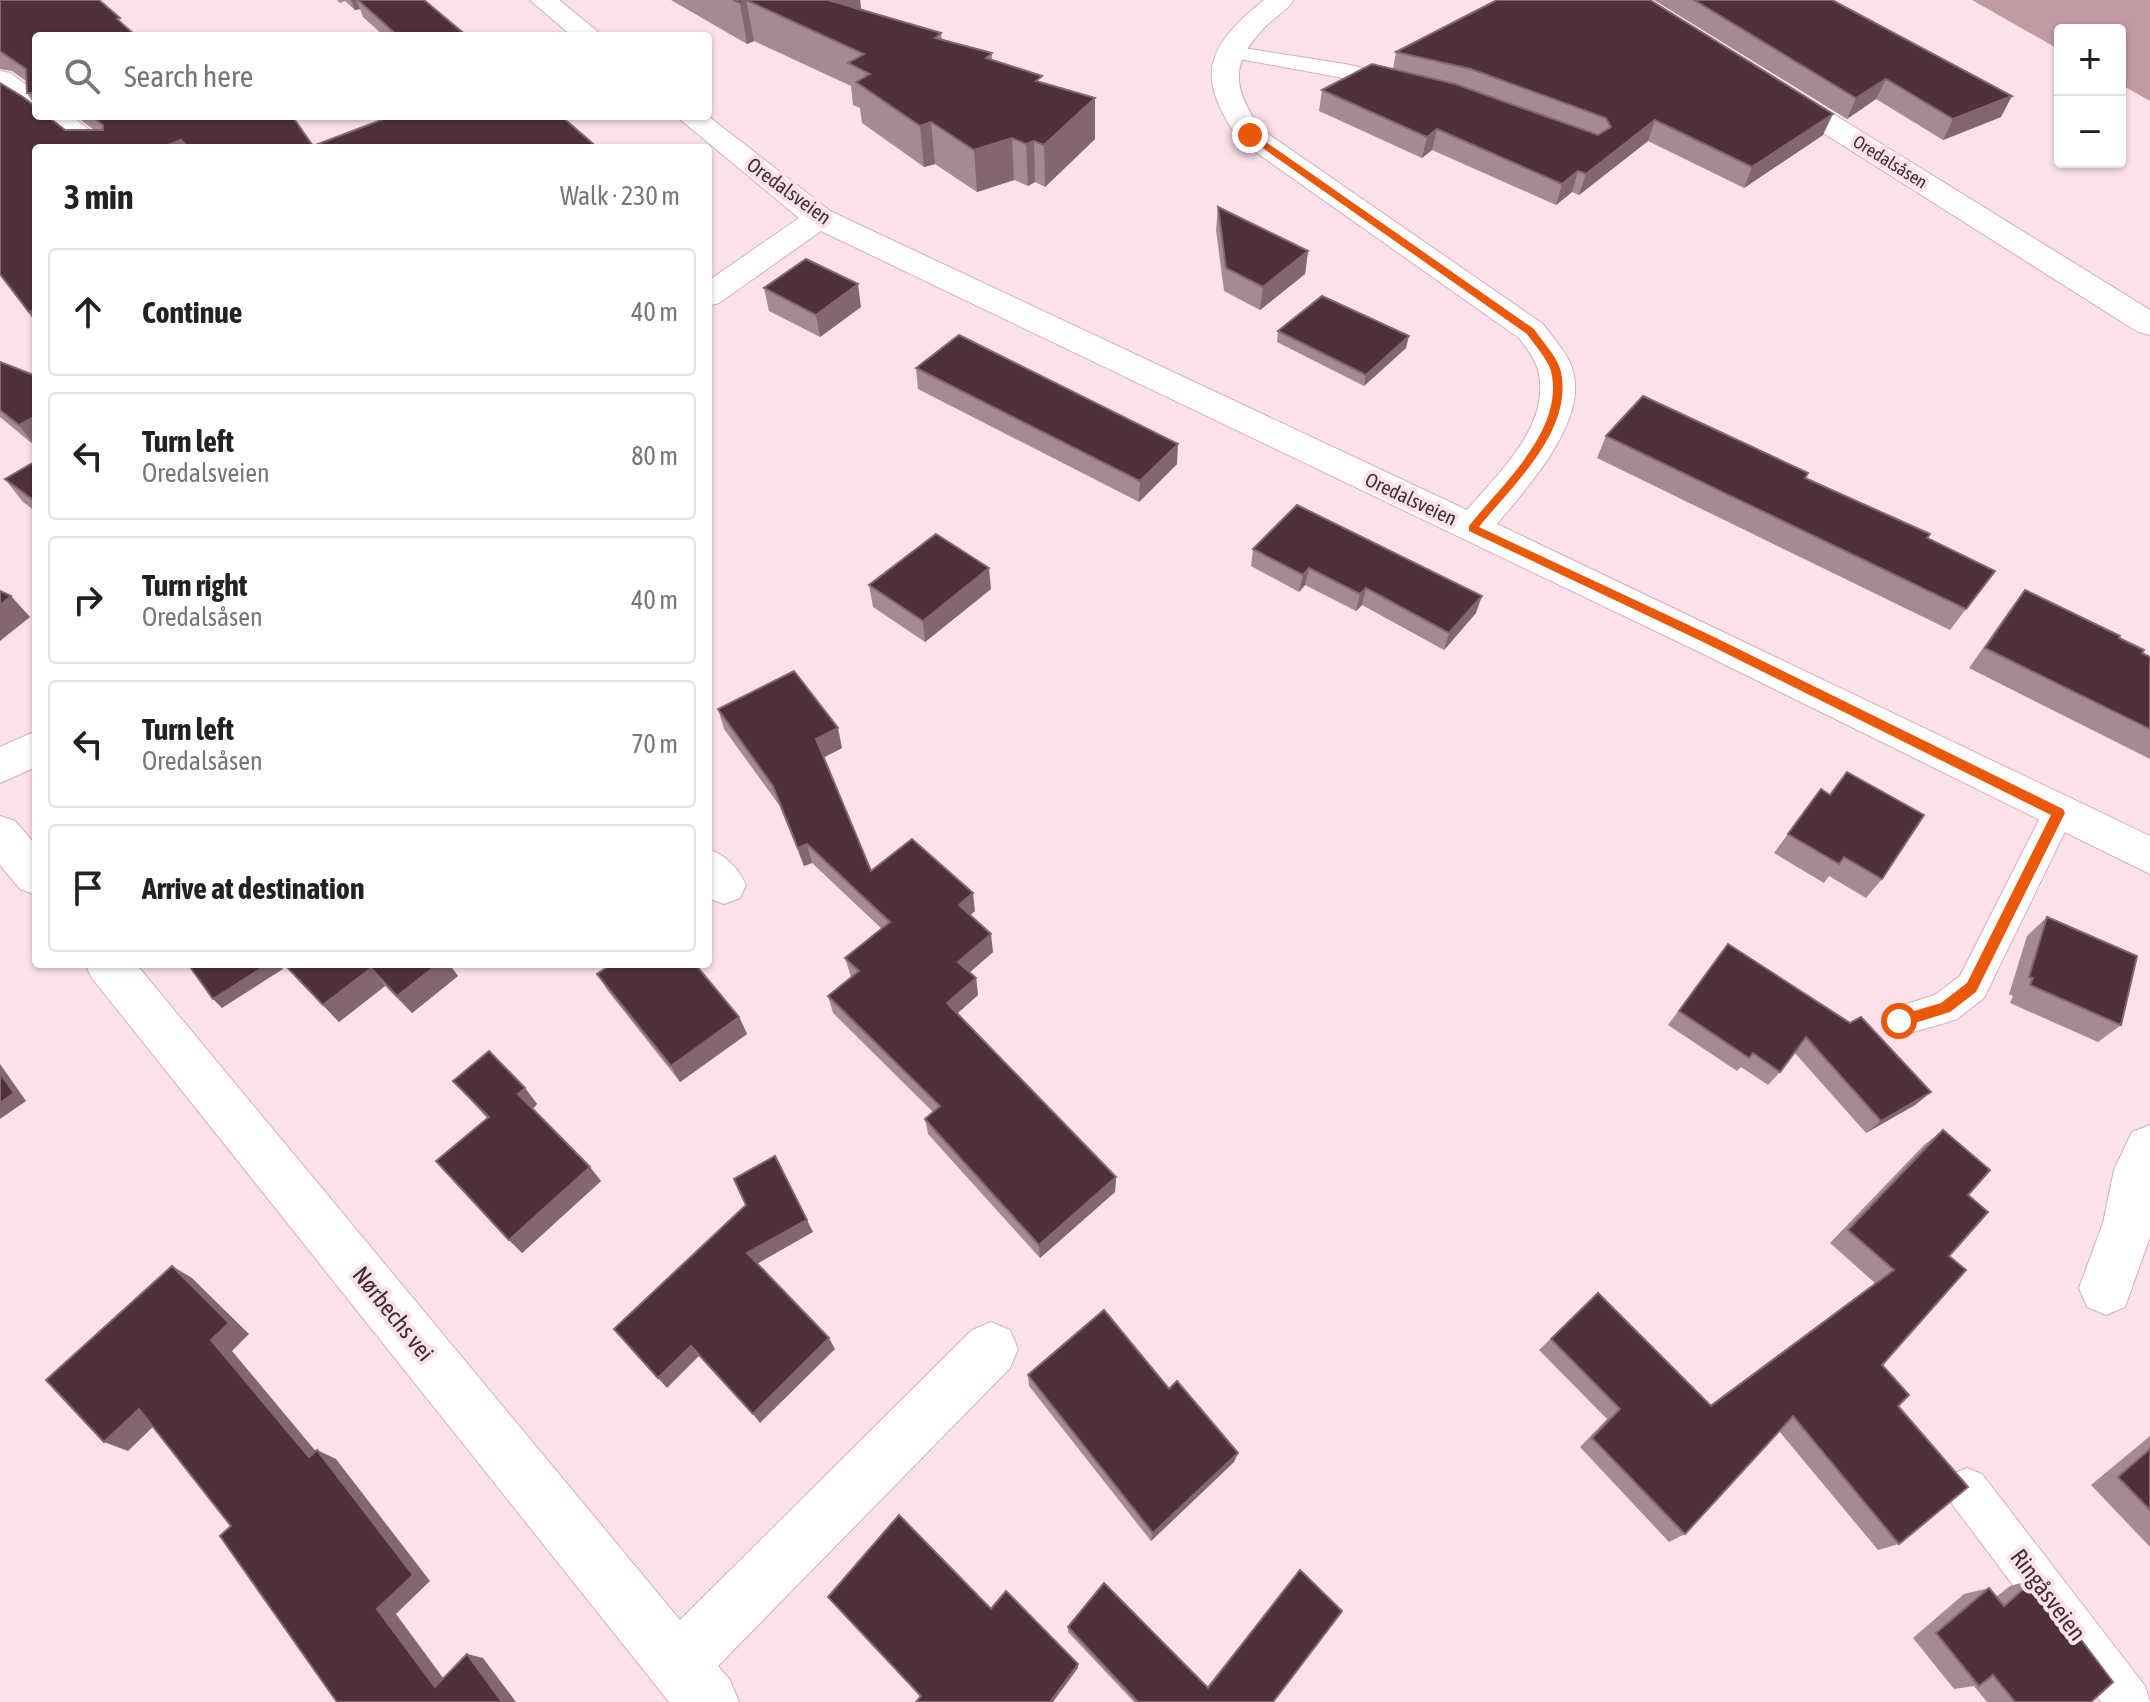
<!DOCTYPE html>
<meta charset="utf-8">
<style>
:root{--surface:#fff;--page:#f2f2f2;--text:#222;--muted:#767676;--line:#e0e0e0}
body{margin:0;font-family:"Asap Condensed",sans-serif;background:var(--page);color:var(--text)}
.controls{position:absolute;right:24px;top:24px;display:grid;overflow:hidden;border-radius:8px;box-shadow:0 2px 6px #0004}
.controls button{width:72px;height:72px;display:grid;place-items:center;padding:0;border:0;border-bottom:2px solid var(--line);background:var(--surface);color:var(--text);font:40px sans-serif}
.stop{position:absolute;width:24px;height:24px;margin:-18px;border:6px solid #ea580c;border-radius:50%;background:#fff}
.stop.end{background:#ea580c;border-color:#fff;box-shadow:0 2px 8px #0008}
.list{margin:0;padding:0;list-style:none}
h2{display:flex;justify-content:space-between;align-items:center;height:104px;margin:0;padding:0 32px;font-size:34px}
h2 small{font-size:26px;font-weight:400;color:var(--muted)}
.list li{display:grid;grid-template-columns:52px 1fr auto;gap:24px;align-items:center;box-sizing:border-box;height:128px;margin:0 16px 16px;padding:0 16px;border:2px solid var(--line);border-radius:8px}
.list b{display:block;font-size:30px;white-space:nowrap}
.list p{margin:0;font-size:26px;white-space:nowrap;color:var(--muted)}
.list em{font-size:26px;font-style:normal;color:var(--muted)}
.icon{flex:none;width:44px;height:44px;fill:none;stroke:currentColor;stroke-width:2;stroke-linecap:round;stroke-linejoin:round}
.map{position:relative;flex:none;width:2150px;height:1702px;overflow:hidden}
.search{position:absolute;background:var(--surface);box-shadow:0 2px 6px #0004;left:32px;top:32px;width:680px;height:88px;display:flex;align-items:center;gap:20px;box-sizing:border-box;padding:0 28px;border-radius:8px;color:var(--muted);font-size:30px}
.panel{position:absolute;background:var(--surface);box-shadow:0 2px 6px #0004;left:32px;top:144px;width:680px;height:824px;border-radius:8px}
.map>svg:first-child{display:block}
</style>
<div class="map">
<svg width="2150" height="1702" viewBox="0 0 2150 1702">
<rect width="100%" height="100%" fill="#fbe2e8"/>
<path fill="#c19aa4" d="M1972,0h178v101l-30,-17v-54h-60v20z"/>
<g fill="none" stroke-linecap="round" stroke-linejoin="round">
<g stroke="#d6afb9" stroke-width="2">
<g id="service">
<path d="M1230,46l115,18 60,14 3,4 -10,6 -175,-32 -3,-4 3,-4z"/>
<path d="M2058,800l11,4 5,9 -90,185 -27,21 -12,4 -46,13 -12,-4 -5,-11 5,-11 48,-15 25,-19 87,-172z"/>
<path d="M1967,1468l15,6 163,212 5,16h-49l-149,-198 -6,-15 6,-15z"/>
</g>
</g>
<g stroke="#d6afb9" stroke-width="2">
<g id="minor">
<path d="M530,0h29l44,36h-31z"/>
<path d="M1264,0h30c-7,10 -18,17 -27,25 -38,38 -35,63 -6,104l282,195c9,13 22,26 28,41 21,53 -43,121 -74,159l653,312v38l-459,-226 -870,-417 -102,72 -11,3v-25l91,-63 -123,-102h32l122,95 637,299c32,-38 85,-85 71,-140 -3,-12 -12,-22 -19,-32l-279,-197c-44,-63 -37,-92 24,-141z"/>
<path d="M0,71l10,2 26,19v22l-10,-3 -26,-19z"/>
<path d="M1778,84l10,2 362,224v25l-12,-3 -370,-234 -4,-6 4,-6z"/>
<path d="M38,116h33l42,32h-34z"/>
<path d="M36,731v36l-36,16v-36z"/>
<path d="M0,816l15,5 21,24v50l-16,-6 -20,-24z"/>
<path d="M708,849c19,7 29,18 38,36l-6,13 -16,6 -16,-6z"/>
<path d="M85,964h51l544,656 292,-290 19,-8 19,8 8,19 -8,19 -292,298 12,14 9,22h-70l-577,-724z"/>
<path d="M2150,1125v112l-25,70 -19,8 -19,-8 -8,-19 24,-65 11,-53 18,-38z"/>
</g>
</g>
<use href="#service" fill="#fff" fill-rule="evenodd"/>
<use href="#minor" fill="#fff" fill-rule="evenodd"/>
</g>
<g fill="#a68a91">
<path d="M0,0l36,36v80l29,14h29l-18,-14h216l21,30 285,2h-562v175l-36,-48v-192l35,23 -8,-13 -1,-12 -14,-10 -12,-2z"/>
<path d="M337,0h87l43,36h-83l-21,-19 -3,-8 -5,1 -10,-9 -5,2z"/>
<path d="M671,0h189l1,9 80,24 1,6 50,14v7l51,23 52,15v41l-50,48 -10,-5 -7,4 -14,-6 -37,12 -42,-28 -11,3 -62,-44 -2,-15 -7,-3 -2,-19 -97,-45 -7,3z"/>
<path d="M1654,0h178l169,117 -58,23 -67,-41 -29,20z"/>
<path d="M1396,52l427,83 -79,53 -96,-47 -69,54 -7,-3 -16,13 -124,-55 -10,8 -103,-47 3,-21 71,-21z"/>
<path d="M1218,207l90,44 -3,23 -45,36 -36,-19 -8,-61z"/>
<path d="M764,288l97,19 -41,30 -51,-26z"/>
<path d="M1278,331l128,17 -42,38 -87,-44z"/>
<path d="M0,362l36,14v69l-1,1 -35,-29z"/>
<path d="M916,368l261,96 -38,38 -221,-113z"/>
<path d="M1606,436l199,42 190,93 -45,59 -353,-172z"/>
<path d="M36,461v51l-14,-11 -17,-22z"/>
<path d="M1253,549l223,64 -32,37 -82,-45 -6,6 -51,-26 -6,7 -48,-26z"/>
<path d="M869,585l122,4 -66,53 -52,-35z"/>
<path d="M2025,590l94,48 31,19v102l-181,-91 40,-57z"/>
<path d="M718,709l124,39 -18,9 47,114 104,40 -5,4 23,37 -23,20 6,6 2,17 -21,18 159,164 -1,15 -75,66 -112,-124 -3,-15 8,-7 -100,-99 -5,-17 23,-19 -6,-19 37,-29 -70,-66 -8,3 -25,-61 -55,-76z"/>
<path d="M1821,789l61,90 -16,19 -37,-22 -5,7 -50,-30z"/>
<path d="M2047,917l74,108 -23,17 -88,-39 3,-7 -4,-2 18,-58z"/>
<path d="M1728,944l203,148 -16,13 -49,28 -72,-81 -14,20 -12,13 -27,-18 -4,4 -69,-46z"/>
<path d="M283,964h166l9,12 -46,37 -27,-27 -46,36z"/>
<path d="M597,974l142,43 8,17 -67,48 -72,-91z"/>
<path d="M453,1081l72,7 12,16 -4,5 68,72 -79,72 -35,-135z"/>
<path d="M1943,1130l25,65 -19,61 -67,109 16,41 1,138 -21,6 -99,-119 -94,103 -16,8 -89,-95 27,-28 -68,-69 59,-57 112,112 165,-122 -45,-40 94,-98z"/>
<path d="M1028,1375l141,14 65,73 -83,79 -122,-155z"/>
<path d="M2150,1436v111l-59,-62z"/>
<path d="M1300,1570l-27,132h-139l-66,-70v-5l139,60z"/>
<path d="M2035,1579l56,123h-104l-13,-16 -20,3 -41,-51 51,-44 25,-6 7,9 14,-11z"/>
</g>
<g fill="#83666e">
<path d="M351,0h5l4,9 -5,1z"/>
<path d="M746,0l8,41 -7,3 -7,-41z"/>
<path d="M822,0h38l2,17z"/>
<path d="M1886,79l-10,20 -29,20 9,-21z"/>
<path d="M2012,96l-11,21 -58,23 10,-21z"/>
<path d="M1095,98v41l-50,48 -1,-42z"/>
<path d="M1833,114l-10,21 -79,53 8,-21z"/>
<path d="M1655,120l-7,21 -69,54 7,-21z"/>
<path d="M931,122l4,42 -11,3 -4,-41z"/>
<path d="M1437,129l-5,21 -10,8 5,-21z"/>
<path d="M1012,138l2,42 -37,12 -3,-42z"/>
<path d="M181,140l4,8h-24z"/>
<path d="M1034,141l1,41 -7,4 -2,-42z"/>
<path d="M1578,171l-6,21 -16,13 6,-21z"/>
<path d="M1308,251l-3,23 -45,36 3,-23z"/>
<path d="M858,284l3,23 -41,30 -4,-22z"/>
<path d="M36,309v13l-7,-10z"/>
<path d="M1409,336l-3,12 -42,38 2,-11z"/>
<path d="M36,416v29l-1,1 -16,-21z"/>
<path d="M1178,444l-1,20 -38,38 1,-21z"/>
<path d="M989,568l2,21 -66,53 -2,-21z"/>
<path d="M1309,568l-4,17 -6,7 4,-17z"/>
<path d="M1366,588l-4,17 -6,6 4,-17z"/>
<path d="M11,596l19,21 -30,24v-36z"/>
<path d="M1482,596l-6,17 -32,37 5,-17z"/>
<path d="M838,728l4,20 -21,11 -5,-20z"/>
<path d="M807,844l5,19 -8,3 -6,-18z"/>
<path d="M973,893l2,18 -14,12 -2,-18z"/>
<path d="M991,934l2,18 -32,28 -3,-18z"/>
<path d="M268,964h11l4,5 -61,39 -9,-9z"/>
<path d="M438,964h11l9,12 -46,37 -15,-17z"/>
<path d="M371,968l14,18 -46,36 -16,-17z"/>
<path d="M976,978l2,17 -28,25 -3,-17z"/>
<path d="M739,1017l8,17 -67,48 -9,-16z"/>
<path d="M0,1064l26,37 -26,18z"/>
<path d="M525,1088l12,16 -6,6 -13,-16z"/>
<path d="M1931,1092l-16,13 -49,28 15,-12z"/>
<path d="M590,1167l11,14 -79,72 -13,-13z"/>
<path d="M1116,1177l-1,15 -75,66 -1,-13z"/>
<path d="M807,1220l6,12 -58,33 -8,-12z"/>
<path d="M172,1266l20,12 57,56 -17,17 96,115 -19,-9 -98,-117z"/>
<path d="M829,1338l6,11 -75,74 -7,-9z"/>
<path d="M691,1346l8,10 -32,32 -9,-10z"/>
<path d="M139,1409l22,10 -33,32 -24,-9z"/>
<path d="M317,1450l19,9 94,122 -34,33 56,76 -17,-3 -58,-78z"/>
<path d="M1238,1453l-4,9 -83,79 2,-8z"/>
<path d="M467,1654l16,4 33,44h-14z"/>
<path d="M1078,1664v4l-25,34h-3z"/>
</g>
<g fill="#50313a" stroke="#83666e" stroke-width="2">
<path d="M0,0h99l21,18 -3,1 19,17h-100v57h-9l-1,-24 -26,-18z"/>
<path d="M358,0h66l43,36h-69z"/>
<path d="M733,0h95l113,33 -6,5 57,15 -6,5 56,18 -6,5 59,17 -51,47 -10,-4 -8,3 -14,-6 -38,12 -43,-28 -11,4 -64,-44 14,-8 -22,-11 16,-9 -118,-54 -6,3z"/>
<path d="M1497,0h153l183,114 -81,53 -97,-47 -69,54 -8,-3 -16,13 -125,-55 -10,8 -105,-47 50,-26 83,20 143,51 13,-8 -5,-9 -135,-49 -75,-17z"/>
<path d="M1694,0h138l180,96 -59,23 -67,-40 -30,19z"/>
<path d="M0,83l23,14 13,10v9h11l18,14h38v-5l-12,-9h201l21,30 79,-30h169l37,32h-409l-8,-8 -20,8h-125v161l-7,3 -29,-38z"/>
<path d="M1218,207l90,44 -45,36 -37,-19z"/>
<path d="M806,259l52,25 -42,31 -52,-27z"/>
<path d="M1322,296l87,40 -43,39 -88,-44z"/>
<path d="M959,335l219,109 -38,37 -224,-113z"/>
<path d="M0,362l36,14v40l-17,9 -19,-15z"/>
<path d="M1643,396l165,77 -3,5 125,56 -3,4 68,33 -29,38 -360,-173z"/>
<path d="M36,461v41l-31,-23z"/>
<path d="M1297,505l185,91 -33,37 -83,-45 -6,6 -51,-26 -6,7 -50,-26z"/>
<path d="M936,534l53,34 -66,53 -54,-36z"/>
<path d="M2025,590l95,46 -1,2 25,12 -2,3 8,4v72l-165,-81z"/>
<path d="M0,591l11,5 -11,9z"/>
<path d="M794,671l44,57 -22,11 55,132 41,-32 61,54 -14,12 32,29 -33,28 18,16 -29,25 169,174 -77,68 -114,-126 15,-13 -112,-110 31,-25 -14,-13 45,-36 -83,-78 -9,4 -25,-62 -55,-77z"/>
<path d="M1847,772l77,43 -42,64 -38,-22 -5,7 -51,-30 33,-45 9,6z"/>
<path d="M2047,917l90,39 -16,69 -91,-40 3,-7 -4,-1z"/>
<path d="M1728,944l122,79 11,-6 70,75 -50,29 -75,-84 -26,35 -27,-19 -4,5 -70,-47z"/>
<path d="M188,964h80l-55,35z"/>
<path d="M284,964h154l-41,32 -26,-28 -48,37z"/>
<path d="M612,964h83l44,53 -68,49 -74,-92z"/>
<path d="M489,1051l36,37 -7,6 72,73 -81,73 -73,-79 53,-44 -36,-36z"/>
<path d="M0,1073l14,20 -14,10z"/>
<path d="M1943,1130l47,40 -22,25 20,17 -39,44 17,14 -84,95 27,30 -11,11 70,81 -69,57 -106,-128 -108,118 -93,-96 28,-29 -69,-70 47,-46 113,113 183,-136 -46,-40z"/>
<path d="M775,1156l32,64 -60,33 82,85 -76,76 -62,-68 -33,32 -44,-49 132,-124 -12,-26z"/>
<path d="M172,1266l57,57 -18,17 98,117 8,-7 96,125 -36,34 58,78 32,-33 35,48h-165l-117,-166 11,-10 -92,-117 -35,33 -58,-62z"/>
<path d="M1104,1310l65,79 8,-8 61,72 -85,80 -125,-158z"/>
<path d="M2150,1449v61l-32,-33z"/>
<path d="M899,1515l92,94 15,-18 72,73 -28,38h-134l5,-6 -93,-99z"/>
<path d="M1300,1570l42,41 -69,91h-135l-70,-75 36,-44 104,105z"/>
<path d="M2035,1579l78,103 -22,20h-76l-22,-27 -14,11 -43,-53 53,-45 15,18z"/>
</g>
<path fill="#ea580c" d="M1247,133h6l281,196c8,12 24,28 27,43 12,60 -48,112 -82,155l231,108 353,174 2,4 -89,179 -26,20 -51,16 -7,-7 2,-4 47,-14 26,-20 84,-168 -350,-174 -232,-110v-5c33,-42 96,-96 82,-155 -4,-13 -17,-27 -24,-37l-280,-197z"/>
<g text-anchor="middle" stroke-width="8" stroke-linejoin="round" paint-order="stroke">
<g font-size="18" fill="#3f2f33" stroke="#fbe2e8">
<text transform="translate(1890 162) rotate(32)" y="6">Oredalsåsen</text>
</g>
<g font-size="20" fill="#3f2f33" stroke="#fbe2e8">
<text transform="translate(789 191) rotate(36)" y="7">Oredalsveien</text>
<text transform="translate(1411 499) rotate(25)" y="7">Oredalsveien</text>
</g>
<g font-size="24" fill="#3f2f33" stroke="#fbe2e8">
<text transform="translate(393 1314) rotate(51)" y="8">Nørbechs vei</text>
<text transform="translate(2048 1595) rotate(53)" y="8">Ringåsveien</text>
</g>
</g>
</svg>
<div class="controls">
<button>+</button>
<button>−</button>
</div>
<div class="stop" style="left:1899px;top:1021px"></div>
<div class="stop end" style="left:1250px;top:135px"></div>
<div class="search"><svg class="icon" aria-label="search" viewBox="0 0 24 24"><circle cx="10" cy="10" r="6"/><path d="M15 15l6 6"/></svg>Search here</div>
<section class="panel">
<h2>3 min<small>Walk · 230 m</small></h2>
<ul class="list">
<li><svg class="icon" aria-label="ahead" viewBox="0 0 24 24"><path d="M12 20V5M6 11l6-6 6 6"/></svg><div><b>Continue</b></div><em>40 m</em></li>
<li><svg class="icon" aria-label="left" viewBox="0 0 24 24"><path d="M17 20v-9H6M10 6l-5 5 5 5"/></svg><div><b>Turn left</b><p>Oredalsveien</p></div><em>80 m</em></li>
<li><svg class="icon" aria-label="right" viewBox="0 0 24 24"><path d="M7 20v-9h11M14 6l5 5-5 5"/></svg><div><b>Turn right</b><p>Oredalsåsen</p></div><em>40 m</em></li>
<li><svg class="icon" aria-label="left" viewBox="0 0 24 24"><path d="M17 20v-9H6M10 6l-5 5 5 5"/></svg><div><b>Turn left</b><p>Oredalsåsen</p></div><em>70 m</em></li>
<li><svg class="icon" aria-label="arrive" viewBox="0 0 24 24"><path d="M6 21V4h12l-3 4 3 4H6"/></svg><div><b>Arrive at destination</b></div></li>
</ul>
</section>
</div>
